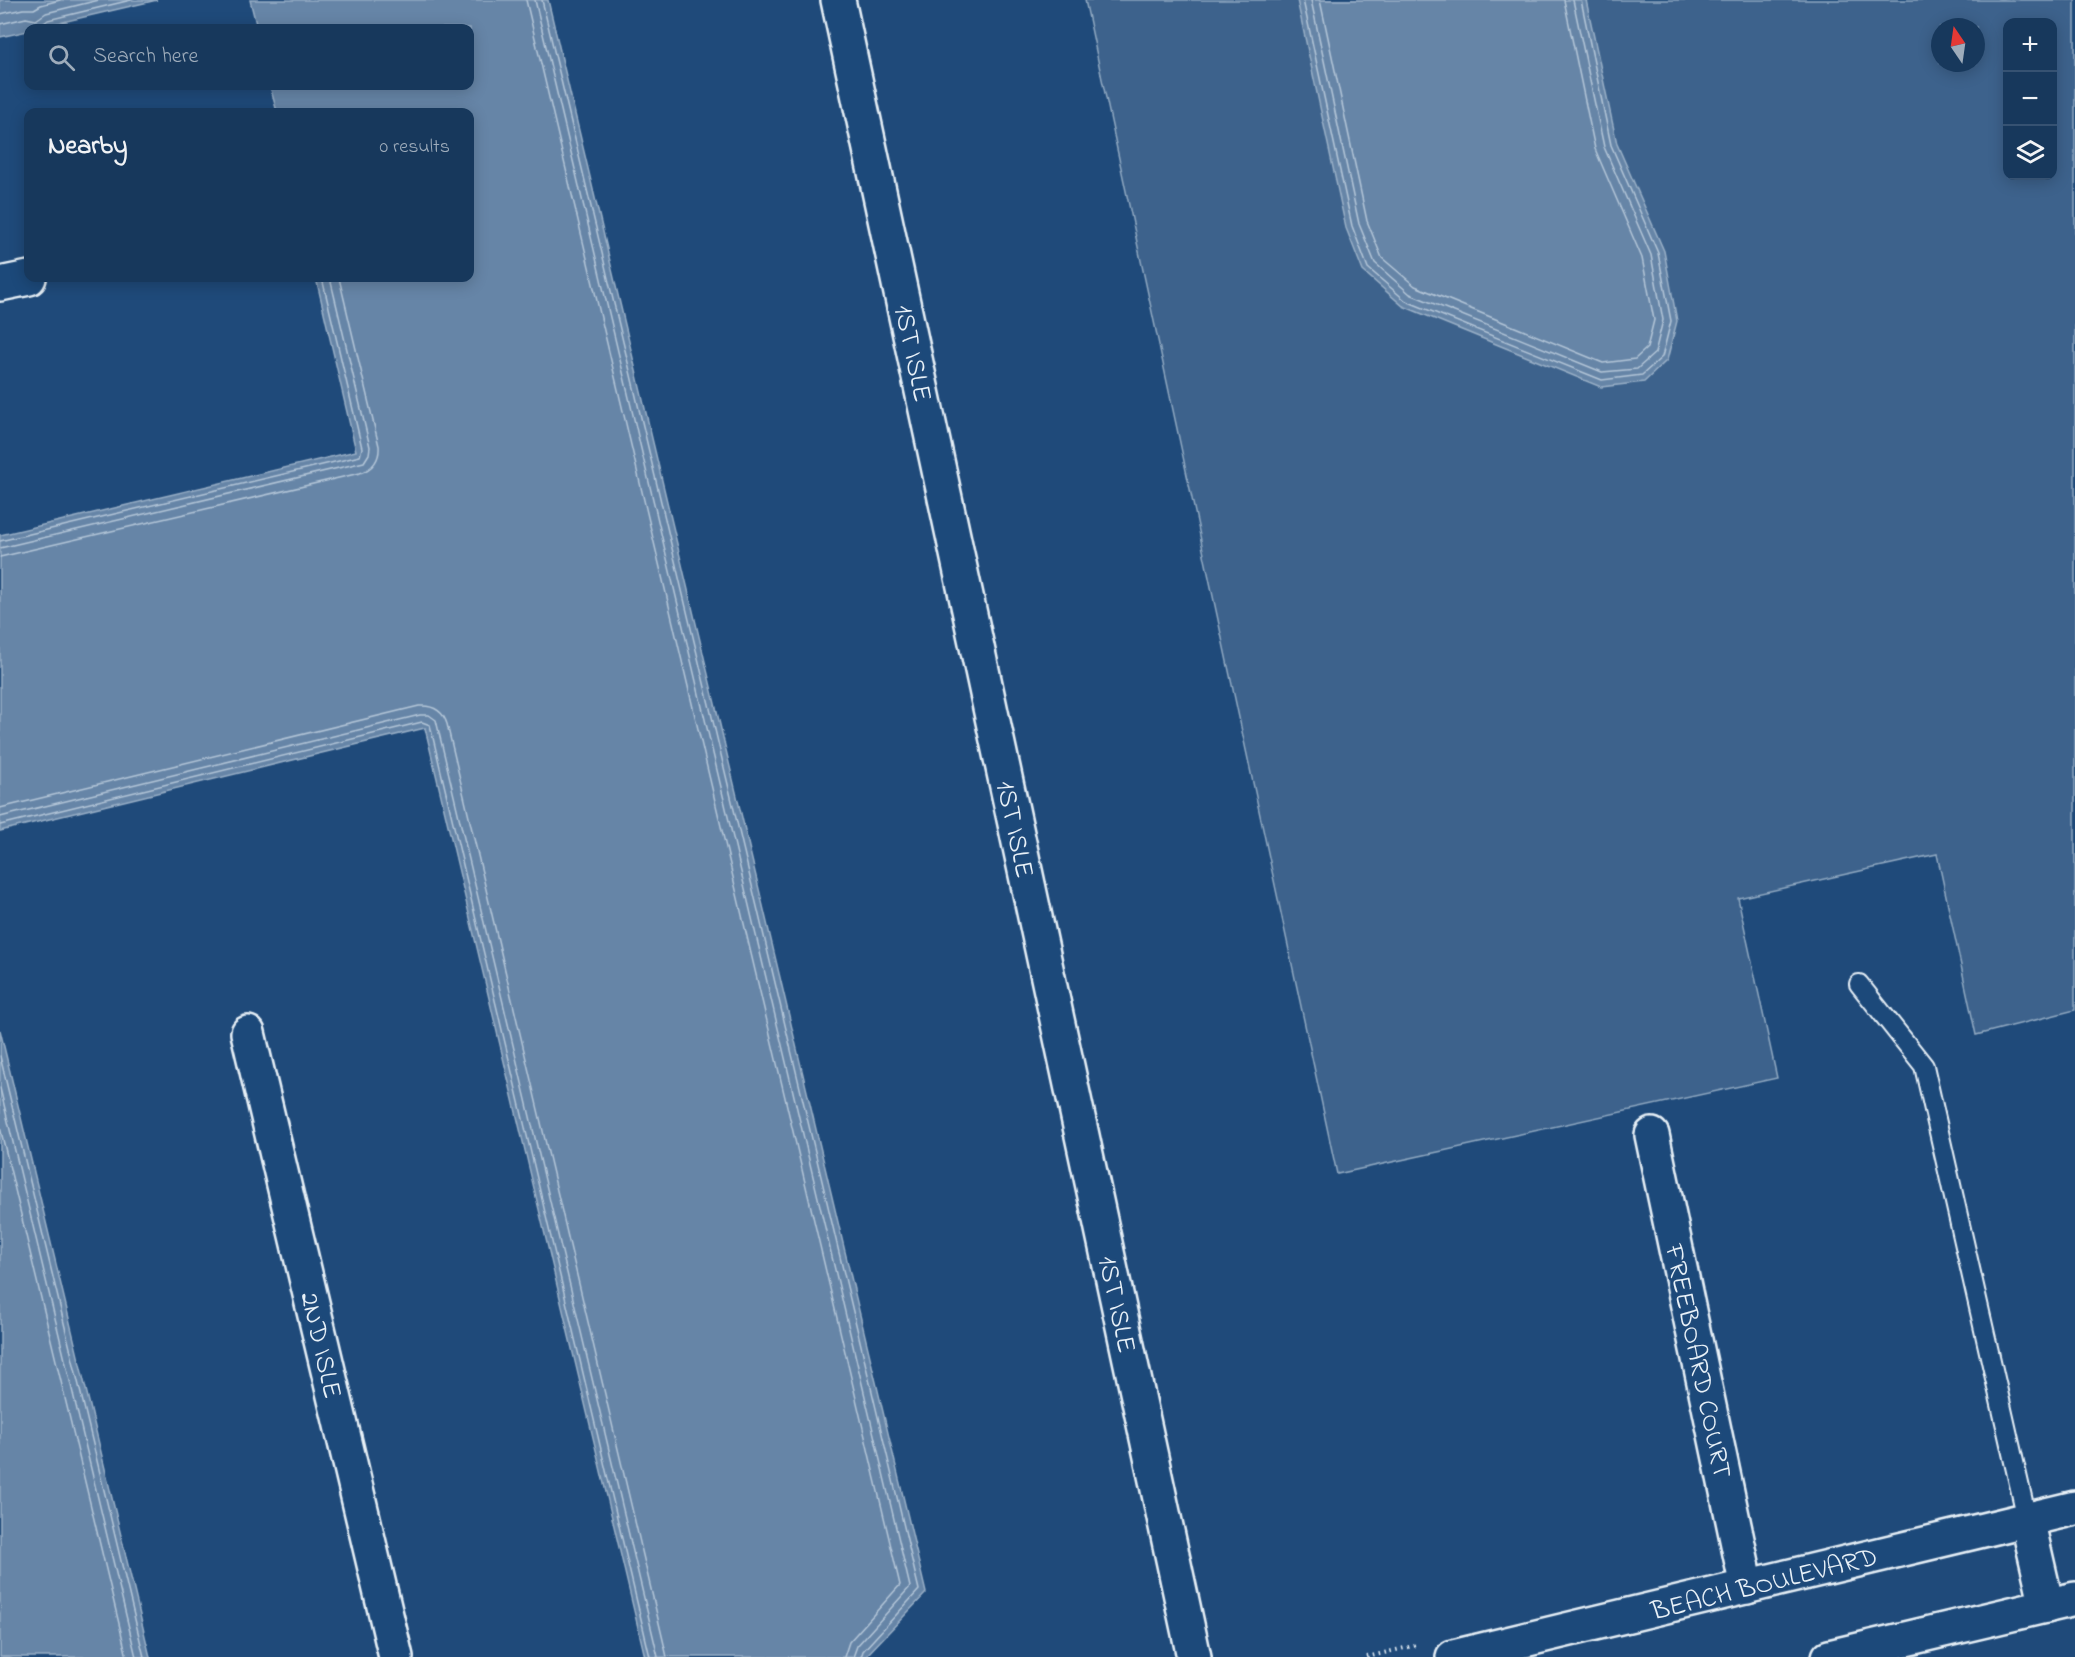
<!DOCTYPE html>
<meta charset="utf-8">
<style>
:root{--surface:#17385c;--page:#244365;--text:#f1f3f6;--muted:#9eacbb;--line:#365272}
body{margin:0;font-family:"Indie Flower",sans-serif;background:var(--page);color:var(--text)}
.controls{position:absolute;right:18px;top:18px;display:grid;overflow:hidden;border-radius:12px;box-shadow:0 3px 15px #0003}
.controls button{width:54px;height:54px;display:grid;place-items:center;padding:0;border:0;border-bottom:2px solid var(--line);background:var(--surface);color:var(--text);font:30px sans-serif}
.compass{position:absolute;left:1931px;top:18px;width:54px;height:54px;border-radius:50%;background:var(--surface);box-shadow:0 3px 15px #0003;rotate:347deg}
.list{margin:0;padding:0;list-style:none}
h2{display:flex;justify-content:space-between;align-items:center;height:78px;margin:0;padding:0 24px;font-size:26px}
h2 small{font-size:20px;font-weight:400;color:var(--muted)}
.icon{flex:none;width:33px;height:33px;fill:none;stroke:currentColor;stroke-width:2;stroke-linecap:round;stroke-linejoin:round}
.map{position:relative;flex:none;width:2075px;height:1657px;overflow:hidden}
.search{position:absolute;background:var(--surface);box-shadow:0 3px 15px #0003;left:24px;top:24px;width:450px;height:66px;display:flex;align-items:center;gap:15px;box-sizing:border-box;padding:0 21px;border-radius:12px;color:var(--muted);font-size:22px}
.panel{position:absolute;background:var(--surface);box-shadow:0 3px 15px #0003;left:24px;top:108px;width:450px;height:174px;border-radius:12px}
.map>svg:first-child{display:block}
</style>
<div class="map">
<svg width="2075" height="1657" viewBox="0 0 2075 1657">
<rect width="100%" height="100%" fill="#1f4a7a"/>
<filter id="ink" filterUnits="userSpaceOnUse"><feTurbulence type="fractalNoise" baseFrequency=".0167" numOctaves="2"/><feDisplacementMap in="SourceGraphic" scale="12" xChannelSelector="R" yChannelSelector="G"/><feConvolveMatrix kernelMatrix="1 2 1 2 8 2 1 2 1" color-interpolation-filters="sRGB"/></filter>
<g filter="url(#ink)">
<path fill="#3c628c" stroke="#92aac2" stroke-width="1.5" fill-rule="evenodd" d="M1085,0h990v1010l-99,25 -39,-181 -199,44 39,180 -440,96zM2008,22h44v154h-44zM1940,27h36v36h-36z"/>
<g fill="#6685a7" stroke="#9ab0c7" stroke-width="1.5">
<path d="M0,0h157l-120,28h-9v3l-28,6z"/>
<path d="M250,0h298l378,1593 -61,64h-220l-220,-929 -425,103v-296l356,-84 -40,-173h154v-166h-193l-7,-26h200v-58h-213z"/>
<path d="M1297,0h289l31,144 47,107 13,70 -10,39 -23,22 -43,5 -198,-81 -40,-35 -17,-43z"/>
<path d="M0,1030l150,627h-150z"/>
</g>
<g fill="none" stroke-linecap="round" stroke-linejoin="round">
<g stroke="#b4c6d8" stroke-width="1.5">
<path d="M526,0l374,1585 -51,57 -5,15"/>
<path d="M535,0l375,1587 -53,59 -4,11"/>
<path d="M542,0l377,1590 -56,61 -2,6"/>
<path d="M1303,0l49,226 16,42 38,33 196,79 40,-5 20,-18 9,-36 -13,-68 -47,-108 -30,-145"/>
<path d="M1311,0l48,224 16,39 35,31 192,78 35,-3 18,-16 8,-33 -12,-65 -47,-108 -31,-147"/>
<path d="M1320,0l47,221 15,37 33,28 188,77 32,-4 12,-11 7,-28 -12,-62 -47,-109 -31,-149"/>
<path d="M0,14l23,-5h11l7,-4 19,-5"/>
<path d="M0,24l26,-6 10,2 10,-7 53,-13"/>
<path d="M43,28l1,-5 4,-3 83,-20"/>
<path d="M0,541l360,-85 2,-8 -40,-170"/>
<path d="M0,548l364,-86 5,-8 1,-7 -40,-169"/>
<path d="M0,557l360,-84c13,-4 20,-14 19,-27l-40,-168"/>
<path d="M0,808l419,-102c14,-1 24,5 28,18l220,933"/>
<path d="M0,817l420,-102h9l7,5 222,937"/>
<path d="M0,825l422,-103 8,3 220,932"/>
<path d="M0,1056l144,601"/>
<path d="M0,1088l136,569"/>
<path d="M0,1127l127,530"/>
</g>
<g stroke="#e8f1f8" stroke-width="22">
<path id="service" d="M1859,984l65,82 103,453"/>
</g>
<g stroke="#e8f1f8" stroke-width="38">
<g id="minor">
<path d="M838,0l356,1657"/>
<path d="M0,284l29,-6"/>
<path d="M248,1033l148,624"/>
<path d="M1652,1135l95,452"/>
<path d="M2027,1519l20,87"/>
<path d="M1453,1657l622,-149"/>
<path d="M1829,1657l246,-58"/>
</g>
</g>
<path stroke="#e8f1f8" stroke-width="4" stroke-dasharray="1.5 4.5" stroke-linecap="butt" d="M1367,1657l50,-12"/>
<use href="#service" stroke="#1f4a7a" stroke-width="18"/>
<use href="#minor" stroke="#1f4a7a" stroke-width="33"/>
</g>
</g>
<g text-anchor="middle" stroke-width="4.5" stroke-linejoin="round" paint-order="stroke">
<g font-size="27" fill="#e8f1f8" stroke="#1f4a7a">
<text transform="translate(914 353) rotate(78)" y="9">1ST ISLE</text>
<text transform="translate(1016 829) rotate(78)" y="9">1ST ISLE</text>
<text transform="translate(1118 1304) rotate(78)" y="9">1ST ISLE</text>
<text transform="translate(322 1345) rotate(77)" y="9">2ND ISLE</text>
<text transform="translate(1699 1361) rotate(78)" y="9">FREEBOARD COURT</text>
<text transform="translate(1764 1583) rotate(-14)" y="9">BEACH BOULEVARD</text>
</g>
</g>
</svg>
<div class="controls">
<button>+</button>
<button>−</button>
<button><svg class="icon" aria-label="layers" viewBox="0 0 24 24"><path d="M12 4l9 5-9 5-9-5zM3 14l9 5 9-5"/></svg></button>
</div>
<svg class="compass" viewBox="-18 -18 36 36"><path d="M0-13l5 13h-10z" fill="#e53935"/><path d="M0 13l5-13h-10z" fill="#9eacbb"/></svg>
<div class="search"><svg class="icon" aria-label="search" viewBox="0 0 24 24"><circle cx="10" cy="10" r="6"/><path d="M15 15l6 6"/></svg>Search here</div>
<section class="panel">
<h2>Nearby<small>0 results</small></h2>
<ul class="list">
</ul>
</section>
</div>
